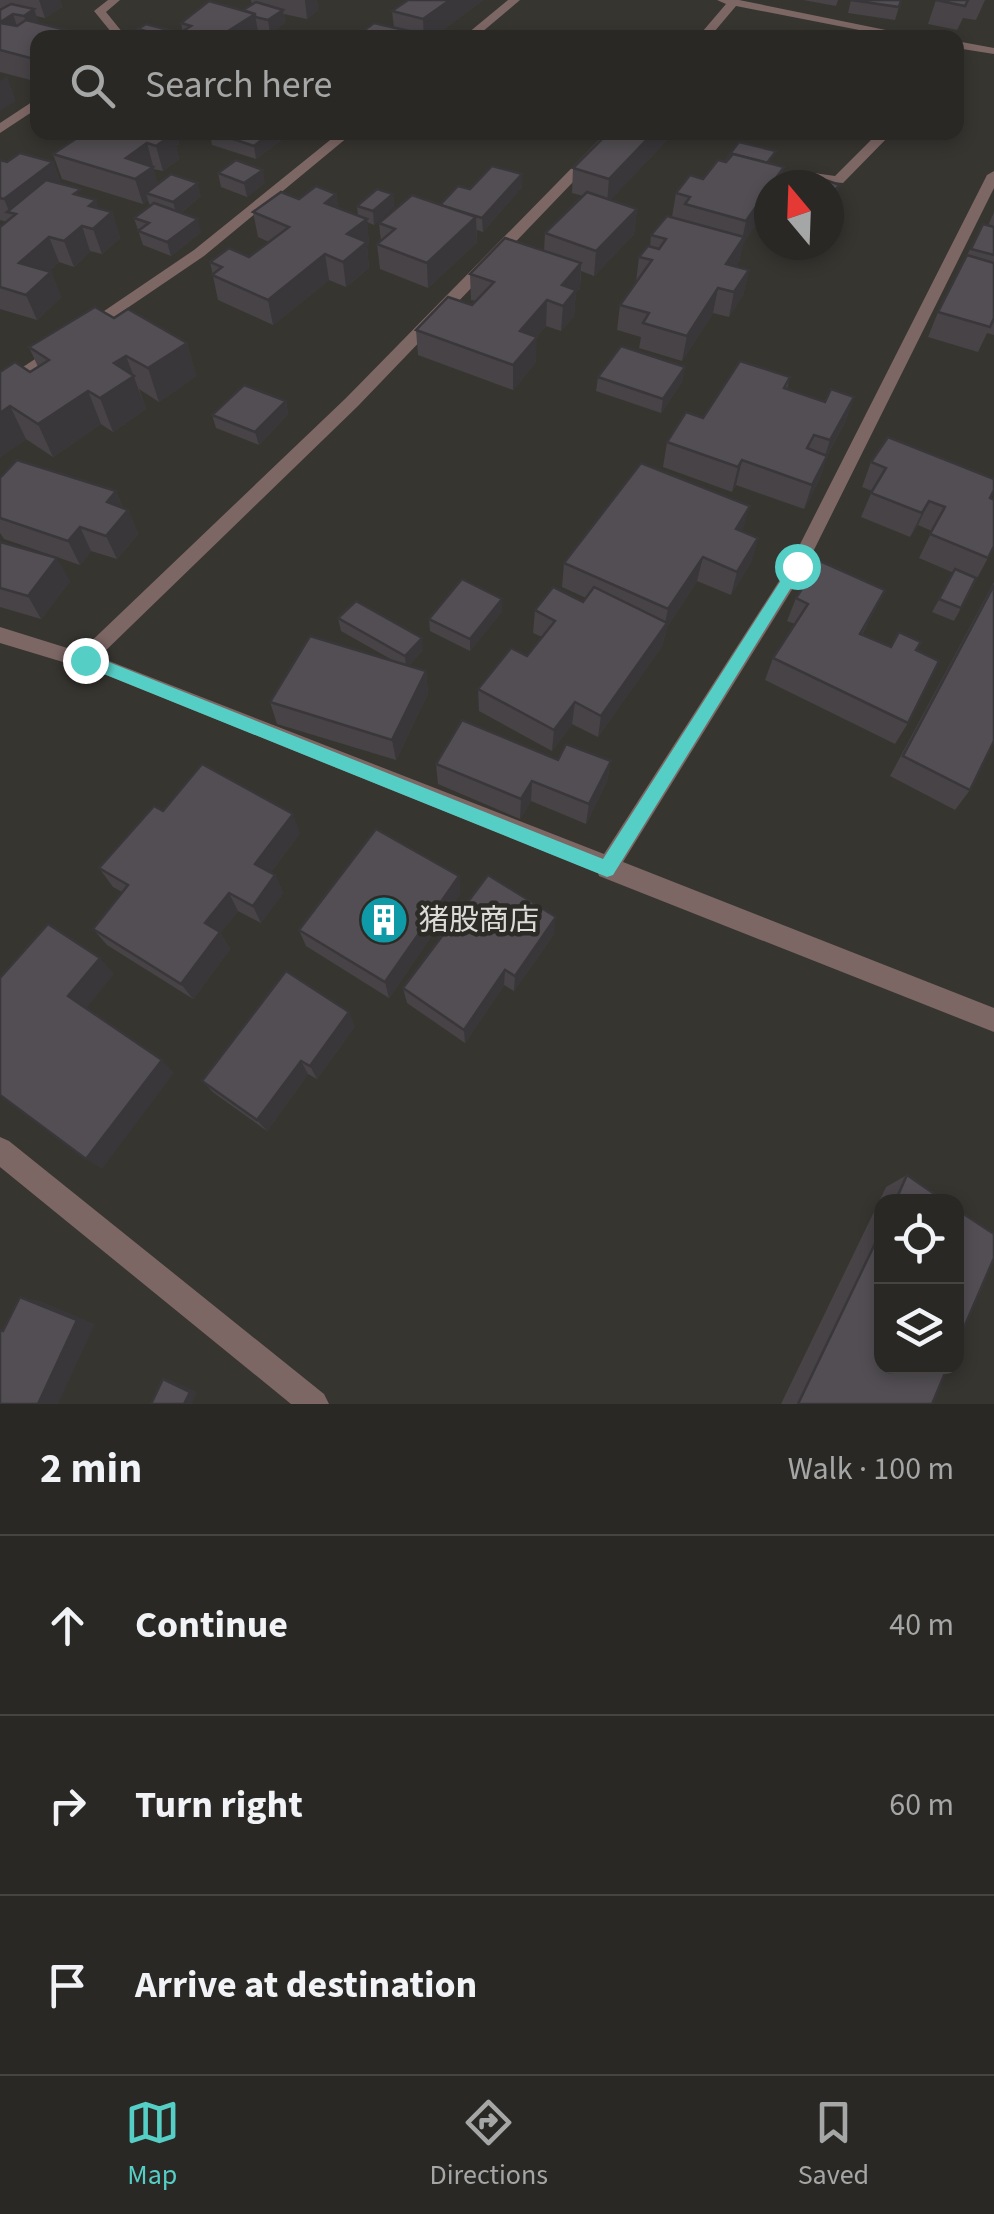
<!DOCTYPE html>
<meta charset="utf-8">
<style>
:root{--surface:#292824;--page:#31302c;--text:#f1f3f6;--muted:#a5a6a6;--line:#454441;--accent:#55cec6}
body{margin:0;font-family:"Source Sans 3","Noto Sans JP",sans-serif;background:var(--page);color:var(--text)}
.controls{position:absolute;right:30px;bottom:30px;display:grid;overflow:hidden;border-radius:20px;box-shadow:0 5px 15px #0003}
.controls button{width:90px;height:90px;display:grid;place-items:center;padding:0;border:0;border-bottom:2px solid var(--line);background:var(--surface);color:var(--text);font:50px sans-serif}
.compass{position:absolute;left:754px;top:170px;width:90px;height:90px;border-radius:50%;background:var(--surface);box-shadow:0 5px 15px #0003;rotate:341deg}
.stop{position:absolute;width:30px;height:30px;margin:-22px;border:8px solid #55cec6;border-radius:50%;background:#fff}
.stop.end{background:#55cec6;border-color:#fff;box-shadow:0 2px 10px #0008}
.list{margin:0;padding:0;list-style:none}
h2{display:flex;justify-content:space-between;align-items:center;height:130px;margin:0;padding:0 40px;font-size:42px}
h2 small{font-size:32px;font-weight:400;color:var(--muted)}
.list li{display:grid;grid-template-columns:65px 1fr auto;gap:30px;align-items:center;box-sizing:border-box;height:180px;padding:0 40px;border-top:2px solid var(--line)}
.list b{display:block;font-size:38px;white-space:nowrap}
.list em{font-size:32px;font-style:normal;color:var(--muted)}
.icon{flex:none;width:55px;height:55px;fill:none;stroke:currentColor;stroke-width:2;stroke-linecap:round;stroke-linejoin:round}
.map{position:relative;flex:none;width:994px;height:1404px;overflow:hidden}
.search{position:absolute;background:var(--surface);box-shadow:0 5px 15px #0003;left:30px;right:30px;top:30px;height:110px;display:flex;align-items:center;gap:25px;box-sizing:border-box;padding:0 35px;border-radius:20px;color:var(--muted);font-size:38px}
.sheet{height:670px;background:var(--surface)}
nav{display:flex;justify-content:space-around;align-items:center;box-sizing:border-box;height:140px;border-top:2px solid var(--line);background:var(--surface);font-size:28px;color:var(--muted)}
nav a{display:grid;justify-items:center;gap:5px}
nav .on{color:var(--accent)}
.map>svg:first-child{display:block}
</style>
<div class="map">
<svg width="994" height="1404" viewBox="0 0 994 1404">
<rect width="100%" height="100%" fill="#373530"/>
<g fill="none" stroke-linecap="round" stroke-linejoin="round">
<path fill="#7d6765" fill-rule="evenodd" d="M879,132h14l-50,51 -36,-3 -7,-4 7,-4 28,4z"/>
<g fill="#7d6765" fill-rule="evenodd">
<path d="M108,0h12l-14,12 21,26h-11l-22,-27z"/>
<path d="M508,0h12l-45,38h-13z"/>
<path d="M717,0h22l186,38h-25l-164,-32 -27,32h-12l29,-34z"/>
<path d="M956,41l38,7v6l-38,-6z"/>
<path d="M38,98v10l-38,25v-10z"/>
<path d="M340,132h14l-150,124 -112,76h-10v-6l112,-76z"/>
<path d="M607,132h14l-263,274 -259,251 505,197 186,-290 197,-389 7,-4v17l-191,384 -180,290 371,146v24l-395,-156 -1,-3 -492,-198 -106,-32v-16l80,25 266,-254z"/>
<path d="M55,346l5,1v8l-60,40v-13z"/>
<path d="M0,1137l9,4 315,253 5,10h-38l-291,-237z"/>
</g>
</g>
<g fill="#474347">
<path d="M0,0h60l2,7 -17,11 -9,-2 2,5 -2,2 2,59 -38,-10v-62l4,-1 -4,-1z"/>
<path d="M251,0h66l1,10 -11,9 -23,-5 1,9 -15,10 -12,-3 1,7 2,1h-77l-3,-15 62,-13 9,-5z"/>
<path d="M483,0l-51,38h-78l40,-10 -2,-17z"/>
<path d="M803,0h35l-2,6z"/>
<path d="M851,0h50l-6,20 -47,-7z"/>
<path d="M936,0h49l-9,20 -13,-2 -6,12 -29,-6z"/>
<path d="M138,29l38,3 2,6h-38z"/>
<path d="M86,132h90l3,12 -3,2 3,13 -16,12 -10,-2 5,15 43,12 -20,17 20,19 -30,24 -28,-11 -9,-27 16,-12 -2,-6 -5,4 -81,-25 -9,-25z"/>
<path d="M207,132h75l1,7 -27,20 -44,-14 -1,-6 -3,-1z"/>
<path d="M668,139l-58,61 27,9 -3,25 -40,42 -13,-5 -1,17 -4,4 -2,24 -13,15 -15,-5 -10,11v25l-23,28 -95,-35 -2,-25 56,-25 4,-4 -5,-1 -1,-26 74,-23 1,-18 38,-37 -11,-3 1,-25z"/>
<path d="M726,159l47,5 11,3 -4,18h-11v20l-26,38 -4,19 -3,4 13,4 -6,25 -14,22 -16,-4 -31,48 -43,-13 2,-11 -24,-7 3,-25 16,-23 3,-25 11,-11 1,-11 21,-18 4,-24 27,-14 22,-17z"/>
<path d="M0,160l7,2h46l8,22 22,13 17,12 12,3 8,26 -18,16 -12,-3 -16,16 -15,-5 -10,9 2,1 10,25 -24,23 -37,-11v-82l7,-5 -7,-2z"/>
<path d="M218,173l47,10 -18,14 -26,-10z"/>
<path d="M522,174v13l-39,45 -6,-2v12l-49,46 -48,-19 -3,-25 4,-3 -2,-18 61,-18 30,-16z"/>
<path d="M336,194l2,14 20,8 -1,-10 36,-12 1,13 -20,18 -7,-3 2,22 -2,2 2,22 -23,19 -17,-7 -56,45 -55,-25 -8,-38 39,-5 20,-15 -11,-5 -5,-25 46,-13z"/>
<path d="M994,212v123l-7,-2 -9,19 -50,-15 10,-25 45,-88 5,2z"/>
<path d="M114,318l73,25 9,33 -37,26 -20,-13 7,20 -33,23 -12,-8 -48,33 -27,-18 -26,18v-85h30l8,-5 -9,-20z"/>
<path d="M598,377l85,3 -22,33 -65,-22z"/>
<path d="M790,377l-3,12 38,13 29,-5 -9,25 -18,34 -8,24 -15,29 -68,-24 -4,7 -69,-25 4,-25 36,-24z"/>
<path d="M286,401l2,13 -29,31 -43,-17 -4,-13z"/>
<path d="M871,462l119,36 -2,60 -34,63 -22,-9 22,-39 -35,-15 13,-27 -14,-6 -8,12 -49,-20 11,-26 -10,-4z"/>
<path d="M0,478l116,13 7,17 5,2 10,24 -21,25 -26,-8 -11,14 -76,-26 -4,-6z"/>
<path d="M758,538l-7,24 -20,33 -34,-14 -30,46 -5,19 -64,91 -26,-13 -20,27 -73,-40 -1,-22 49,-33 15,-19 -9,-4 2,-23 48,-8 3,-4 -24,-11 2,-24z"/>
<path d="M0,542l70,39 -29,38 -41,-12z"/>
<path d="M994,582v159l-24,49 -15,20 -65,-34z"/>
<path d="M885,590l-23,45 29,12 25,3 -8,73 -13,21 -130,-64 8,-22 22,-34 -8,-3 9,-23z"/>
<path d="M502,599v12l-32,40 -40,-20 -1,-12z"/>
<path d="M338,618l85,32 -14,15 17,6 2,22 -32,67 -119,-36 -7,-22 124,-41 -53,-30z"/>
<path d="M558,760l53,1 -4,20 -21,43 -55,-23 -11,18 -82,-35 -2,-20z"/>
<path d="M163,811l137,22 -30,40 5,2 8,18 -22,30 -23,-12 -18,22 10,16 -37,50 -86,-54 -14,-16 29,-37 -9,-5 -14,-19z"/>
<path d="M459,876l1,18 -71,104 -83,-52 -7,-16z"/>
<path d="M554,934l-40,57 -10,-6 -39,58 -58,-40 -4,-15z"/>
<path d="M355,1026l-38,53 -9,-5 -41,57 -53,-38 -12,-12z"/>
<path d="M907,1175l39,27h-64v164l50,38h-151l105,-217z"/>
</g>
<g fill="#39373a">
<path d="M39,0h21l2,7 -17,11z"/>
<path d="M305,0h12l1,10 -11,9z"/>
<path d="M450,0h33l-51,38h-8l-1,-19z"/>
<path d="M34,9l4,12 -10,8 -4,-13z"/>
<path d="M283,10l2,13 -15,10 -2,-13z"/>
<path d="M13,14l4,12 -10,8 -5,-13z"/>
<path d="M255,14l4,24h-37v-3z"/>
<path d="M7,76l9,25 -16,10v-30z"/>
<path d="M159,132h17l3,12 -3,2 3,13 -16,12 -7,-25z"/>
<path d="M271,132h11l1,7 -27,20 -2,-13z"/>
<path d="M654,132h15l-1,7 -61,65 2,-25z"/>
<path d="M147,143l13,49 -14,1 2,7 -5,4 -8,-25 -9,-21z"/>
<path d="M53,162l9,25 -46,27 -6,-1 -6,-14z"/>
<path d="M784,167l-4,18h-9z"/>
<path d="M263,170l2,13 -18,14 -3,-14z"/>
<path d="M522,174v13l-39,45 -1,-14z"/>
<path d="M198,183l3,13 -24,20 -4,-14z"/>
<path d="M840,185l-4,13 -7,8 3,-13z"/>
<path d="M769,188v17l-26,38 -4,19 -18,27 5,-25 16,-24 4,-19z"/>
<path d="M336,194l4,25 -15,-16z"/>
<path d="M393,194l1,13 -20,18 -1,-14z"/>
<path d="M96,200l7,20 9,-8 8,26 -18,16 -9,-25 -4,-23z"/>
<path d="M637,209l-3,25 -40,42 2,-25z"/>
<path d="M476,217l1,25 -49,46 -1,-25z"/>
<path d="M198,219l3,13 -30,24 -4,-14z"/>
<path d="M367,219l2,25 -2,2 2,22 -23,19 -3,-25 4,-28z"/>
<path d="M82,226l8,25 -16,16 -10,-26z"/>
<path d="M49,237l10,25 -29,26 -11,-25z"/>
<path d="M325,254l4,26 -56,45 -5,-25z"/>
<path d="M581,263l-1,25 -4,4 -2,24 -13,15 2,-25 -1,-21z"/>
<path d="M749,270l-6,25 -14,22 5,-25z"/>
<path d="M51,272l10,25 -24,23 -11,-25z"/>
<path d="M718,288l-5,25 -31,48 5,-25z"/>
<path d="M547,300l-1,26 -27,30 1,-25z"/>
<path d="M537,337l-1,25 -23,28v-25z"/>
<path d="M187,343l9,33 -37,26 -11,-34z"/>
<path d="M126,356l20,53 -33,23 -13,-34 14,-35z"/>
<path d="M685,367l-2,13 -22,33 2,-14z"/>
<path d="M88,391l13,33 -48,33 -15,-33z"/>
<path d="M854,397l-9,25 -23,43 8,-25z"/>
<path d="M286,401l2,13 -29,31 -4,-13z"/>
<path d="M10,406l16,33 -26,18v-44z"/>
<path d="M827,456l-8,24 -15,29 8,-24z"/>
<path d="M742,460l-6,25 -4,7 6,-25z"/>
<path d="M116,491l9,22 3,-3 10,24 -21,25 -11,-23 1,-34z"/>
<path d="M929,501l-11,24 -8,12 12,-24z"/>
<path d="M750,506l-7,24 -14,22 7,-23z"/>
<path d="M80,527l11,24 -11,14 -12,-24z"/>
<path d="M758,538l-7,24 -20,33 6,-23z"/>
<path d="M703,557l-6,24 -30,46 -5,19 -64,91 3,-21 63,-88 4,-19z"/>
<path d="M57,558l13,23 -29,38 -13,-23z"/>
<path d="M885,590l-11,23 -25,43 11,-22z"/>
<path d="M502,599v12l-32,40v-12z"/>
<path d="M422,638l1,12 -17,18 -1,-12z"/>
<path d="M426,671l2,22 -32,67 -4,-20z"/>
<path d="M575,702l-3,22 -20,27 2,-21z"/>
<path d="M611,761l-4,20 -21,43 3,-20z"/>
<path d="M532,781l-1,20 -11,18 1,-20z"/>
<path d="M293,814l7,19 -37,49 -8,-18z"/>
<path d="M275,875l8,18 -22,30 -8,-17z"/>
<path d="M459,876l1,18 -71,104 -4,-16z"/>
<path d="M229,893l9,18 -18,22 10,16 -37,50 -12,-15 24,-61z"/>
<path d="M556,917l-2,17 -40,57 1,-15z"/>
<path d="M100,958l14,16 -30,37 -16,-15z"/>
<path d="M505,970l-1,15 -39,58 -1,-13z"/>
<path d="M349,1012l6,14 -38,53 -7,-13z"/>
<path d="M162,1060l12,13 -72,96 -16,-10z"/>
<path d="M301,1061l7,13 -41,57 -10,-11z"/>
<path d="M20,1297l20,4 55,23 -37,80h-20z"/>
<path d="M163,1379l8,1 26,12 -5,12h-8z"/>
</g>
<g fill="#524e53" stroke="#39373a" stroke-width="2.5">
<path d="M408,0h42l-27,19 -31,-8z"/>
<path d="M851,0h50l-2,7z"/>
<path d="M936,0h32l-3,6z"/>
<path d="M209,1l46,13 -33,21 8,3h-37l3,-3 -13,-4 8,-5 -10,-3z"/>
<path d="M256,2l27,8 -15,10 -13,-3v-3l-12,-4z"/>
<path d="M11,4l23,5 -10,7 -11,-2 -11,7h-2v-11z"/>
<path d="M26,20l48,12 -8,6h-28v18l-4,3 -34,-9v-27l17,3z"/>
<path d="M374,23l39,9 -7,6h-52z"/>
<path d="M146,24l30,8 -8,5 -30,-8z"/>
<path d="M86,132h82l5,2 -17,12 -9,-3 -21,15 27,9 -18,12 -82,-25z"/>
<path d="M212,132h59l-17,14z"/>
<path d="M609,132h45l-45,47 -36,-11z"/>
<path d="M739,142l37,9 -9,12 -34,-9 -4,6 -3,-1z"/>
<path d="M20,153l33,9 -49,37 -4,-1v-38l7,2z"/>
<path d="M733,154l51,13 -13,18h-2v3l-23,33 -61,-17 5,-7 -14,-4 14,-18 13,4 15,-19 8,2z"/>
<path d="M236,160l27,10 -19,13 -26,-10z"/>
<path d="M492,166l30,8 -40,44 -42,-13 18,-19 12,3z"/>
<path d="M171,174l27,9 -25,19 -27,-9z"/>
<path d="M814,176l26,9 -8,8 -3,-1v-7h-23z"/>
<path d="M46,180l35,9 -7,5 22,6 -7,6 23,6 -19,17 -11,-3 -18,15 -15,-4 -30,26 32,9 -25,23 -26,-8v-60l16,-13 -9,-2z"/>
<path d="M316,186l20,8 -11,9 42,16 -20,15 20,8 -24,20 -18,-8 -57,46 -56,-25 10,-8 -12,-5 19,-14 20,9 40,-30 -36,-15 28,-20 18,7z"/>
<path d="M377,189l16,5 -20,17 -16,-5z"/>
<path d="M587,192l50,17 -41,42 -51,-18z"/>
<path d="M412,195l64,22 -49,46 -50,-19 18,-15 -16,-6z"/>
<path d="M154,203l44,16 -31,23 -29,-11 11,-8 -15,-5z"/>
<path d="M667,216l77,21 -18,27 23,6 -15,22 -16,-4 -31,48 -44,-13 6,-10 -29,-8 32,-45 -13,-3 9,-11 11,3 7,-10 -15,-4z"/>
<path d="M983,224l11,3v28l-23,-6z"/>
<path d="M505,238l76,25 -19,22 14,5 -13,16 -16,-6 -27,31 17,6 -24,28 -97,-35 32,-33 24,8 22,-23 -24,-8z"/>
<path d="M967,255l27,8v55l-4,9 -52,-15z"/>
<path d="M95,307l19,11 14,-9 59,34 -39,25 -22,-12 -12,7 20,13 -34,22 -12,-7 -50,33 -28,-18 -10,7v-41l15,-10 15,10 19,-12 -20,-13z"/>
<path d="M621,346l64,21 -22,32 -65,-22z"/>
<path d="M740,361l50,16 -6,11 41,14 6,-13 23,8 -24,43 -16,-5 -7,13 20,8 -15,29 -70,-25 -4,7 -71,-25 19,-30 17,6z"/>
<path d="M244,385l42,16 -31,31 -43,-17z"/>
<path d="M888,437l106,42v11l-4,8 4,2v46l-6,12 -58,-24 15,-27 -16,-6 -7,12 -51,-20 15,-25 -15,-6z"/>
<path d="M17,460l99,31 -9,11 21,8 -22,26 -26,-9 -12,14 -68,-23v-40z"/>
<path d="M641,463l109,43 -14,23 22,9 -21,34 -34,-15 -35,52 -104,-46z"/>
<path d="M0,542l57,16 -29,38 -28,-8z"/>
<path d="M820,561l65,29 -25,44 31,13 8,-15 22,10 -5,8 23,11 -31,62 -135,-65 35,-54 -12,-6z"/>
<path d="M955,569l21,9 -15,30 -22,-9z"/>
<path d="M462,579l40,20 -32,40 -41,-20z"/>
<path d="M994,585v156l-24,49 -67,-34z"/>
<path d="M553,587l30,15 11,-15 73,36 -66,93 -26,-14 -21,28 -76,-41 33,-41 16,8 28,-35 -20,-11z"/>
<path d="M356,601l66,37 -17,18 -67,-38z"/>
<path d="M310,636l116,35 -34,69 -122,-38z"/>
<path d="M462,720l96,40 8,-16 45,17 -22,43 -57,-23 -11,18 -85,-35z"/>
<path d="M202,764l91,50 -38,50 20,11 -22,31 -24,-13 -24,30 15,9 -39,52 -88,-55 35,-44 -29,-17 55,-62 9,5z"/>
<path d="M376,829l83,47 -74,106 -86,-52z"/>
<path d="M488,875l68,42 -41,59 -10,-6 -41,60 -61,-42z"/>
<path d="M48,924l52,34 -32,38 94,64 -76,99 -86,-64v-117z"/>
<path d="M286,971l63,41 -39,54 -9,-5 -44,59 -55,-39z"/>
<path d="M907,1175l39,27h-51z"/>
<path d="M956,1209l38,25v24l-38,88z"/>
<path d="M882,1229v137h66l-16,38h-134z"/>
<path d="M20,1297l57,23 -39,84h-38v-74l3,1z"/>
<path d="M163,1379l27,13 -6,12h-33z"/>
</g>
<path fill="#55cec6" d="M797,561l5,2v7l-189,305 -6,2 -528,-213 -2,-4 2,-5h12l512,204 189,-296z"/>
<defs>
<g id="building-disc" transform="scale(2.5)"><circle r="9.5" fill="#0f9aa8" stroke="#2d2b26"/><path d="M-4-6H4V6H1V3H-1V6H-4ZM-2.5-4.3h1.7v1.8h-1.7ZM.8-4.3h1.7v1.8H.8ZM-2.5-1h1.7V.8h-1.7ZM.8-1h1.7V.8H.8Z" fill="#fff"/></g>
</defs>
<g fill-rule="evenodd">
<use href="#building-disc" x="384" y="920"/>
</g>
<g text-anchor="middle" stroke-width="9" stroke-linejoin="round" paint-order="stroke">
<g font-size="30" fill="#dbdad7" stroke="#2d2b26" text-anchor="start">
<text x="419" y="930">猪股商店</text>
</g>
</g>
</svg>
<div class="controls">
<button><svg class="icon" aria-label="locate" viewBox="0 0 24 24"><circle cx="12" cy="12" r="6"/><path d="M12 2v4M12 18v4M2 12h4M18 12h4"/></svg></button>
<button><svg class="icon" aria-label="layers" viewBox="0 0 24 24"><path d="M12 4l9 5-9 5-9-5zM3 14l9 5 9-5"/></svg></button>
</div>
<svg class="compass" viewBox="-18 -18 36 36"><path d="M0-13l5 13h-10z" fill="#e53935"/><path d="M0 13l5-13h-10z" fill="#a5a6a6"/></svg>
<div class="stop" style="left:797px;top:566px"></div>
<div class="stop end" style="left:85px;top:660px"></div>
<div class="search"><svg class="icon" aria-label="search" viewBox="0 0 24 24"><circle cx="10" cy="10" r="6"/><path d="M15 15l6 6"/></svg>Search here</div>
</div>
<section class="sheet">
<h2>2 min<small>Walk · 100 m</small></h2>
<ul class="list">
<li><svg class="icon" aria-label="ahead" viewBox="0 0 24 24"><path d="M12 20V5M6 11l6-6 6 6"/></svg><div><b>Continue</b></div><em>40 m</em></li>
<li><svg class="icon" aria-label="right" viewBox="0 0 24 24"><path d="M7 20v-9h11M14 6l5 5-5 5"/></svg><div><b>Turn right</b></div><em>60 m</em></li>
<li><svg class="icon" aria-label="arrive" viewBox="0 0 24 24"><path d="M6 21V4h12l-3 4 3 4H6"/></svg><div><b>Arrive at destination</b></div></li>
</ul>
</section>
<nav>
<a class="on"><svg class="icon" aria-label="map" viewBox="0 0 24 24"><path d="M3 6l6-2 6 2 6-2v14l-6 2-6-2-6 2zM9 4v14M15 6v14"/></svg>Map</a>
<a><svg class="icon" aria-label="directions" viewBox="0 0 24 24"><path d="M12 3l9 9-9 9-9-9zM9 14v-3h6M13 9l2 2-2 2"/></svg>Directions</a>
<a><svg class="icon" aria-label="saved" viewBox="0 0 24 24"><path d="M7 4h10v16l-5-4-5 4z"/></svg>Saved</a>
</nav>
